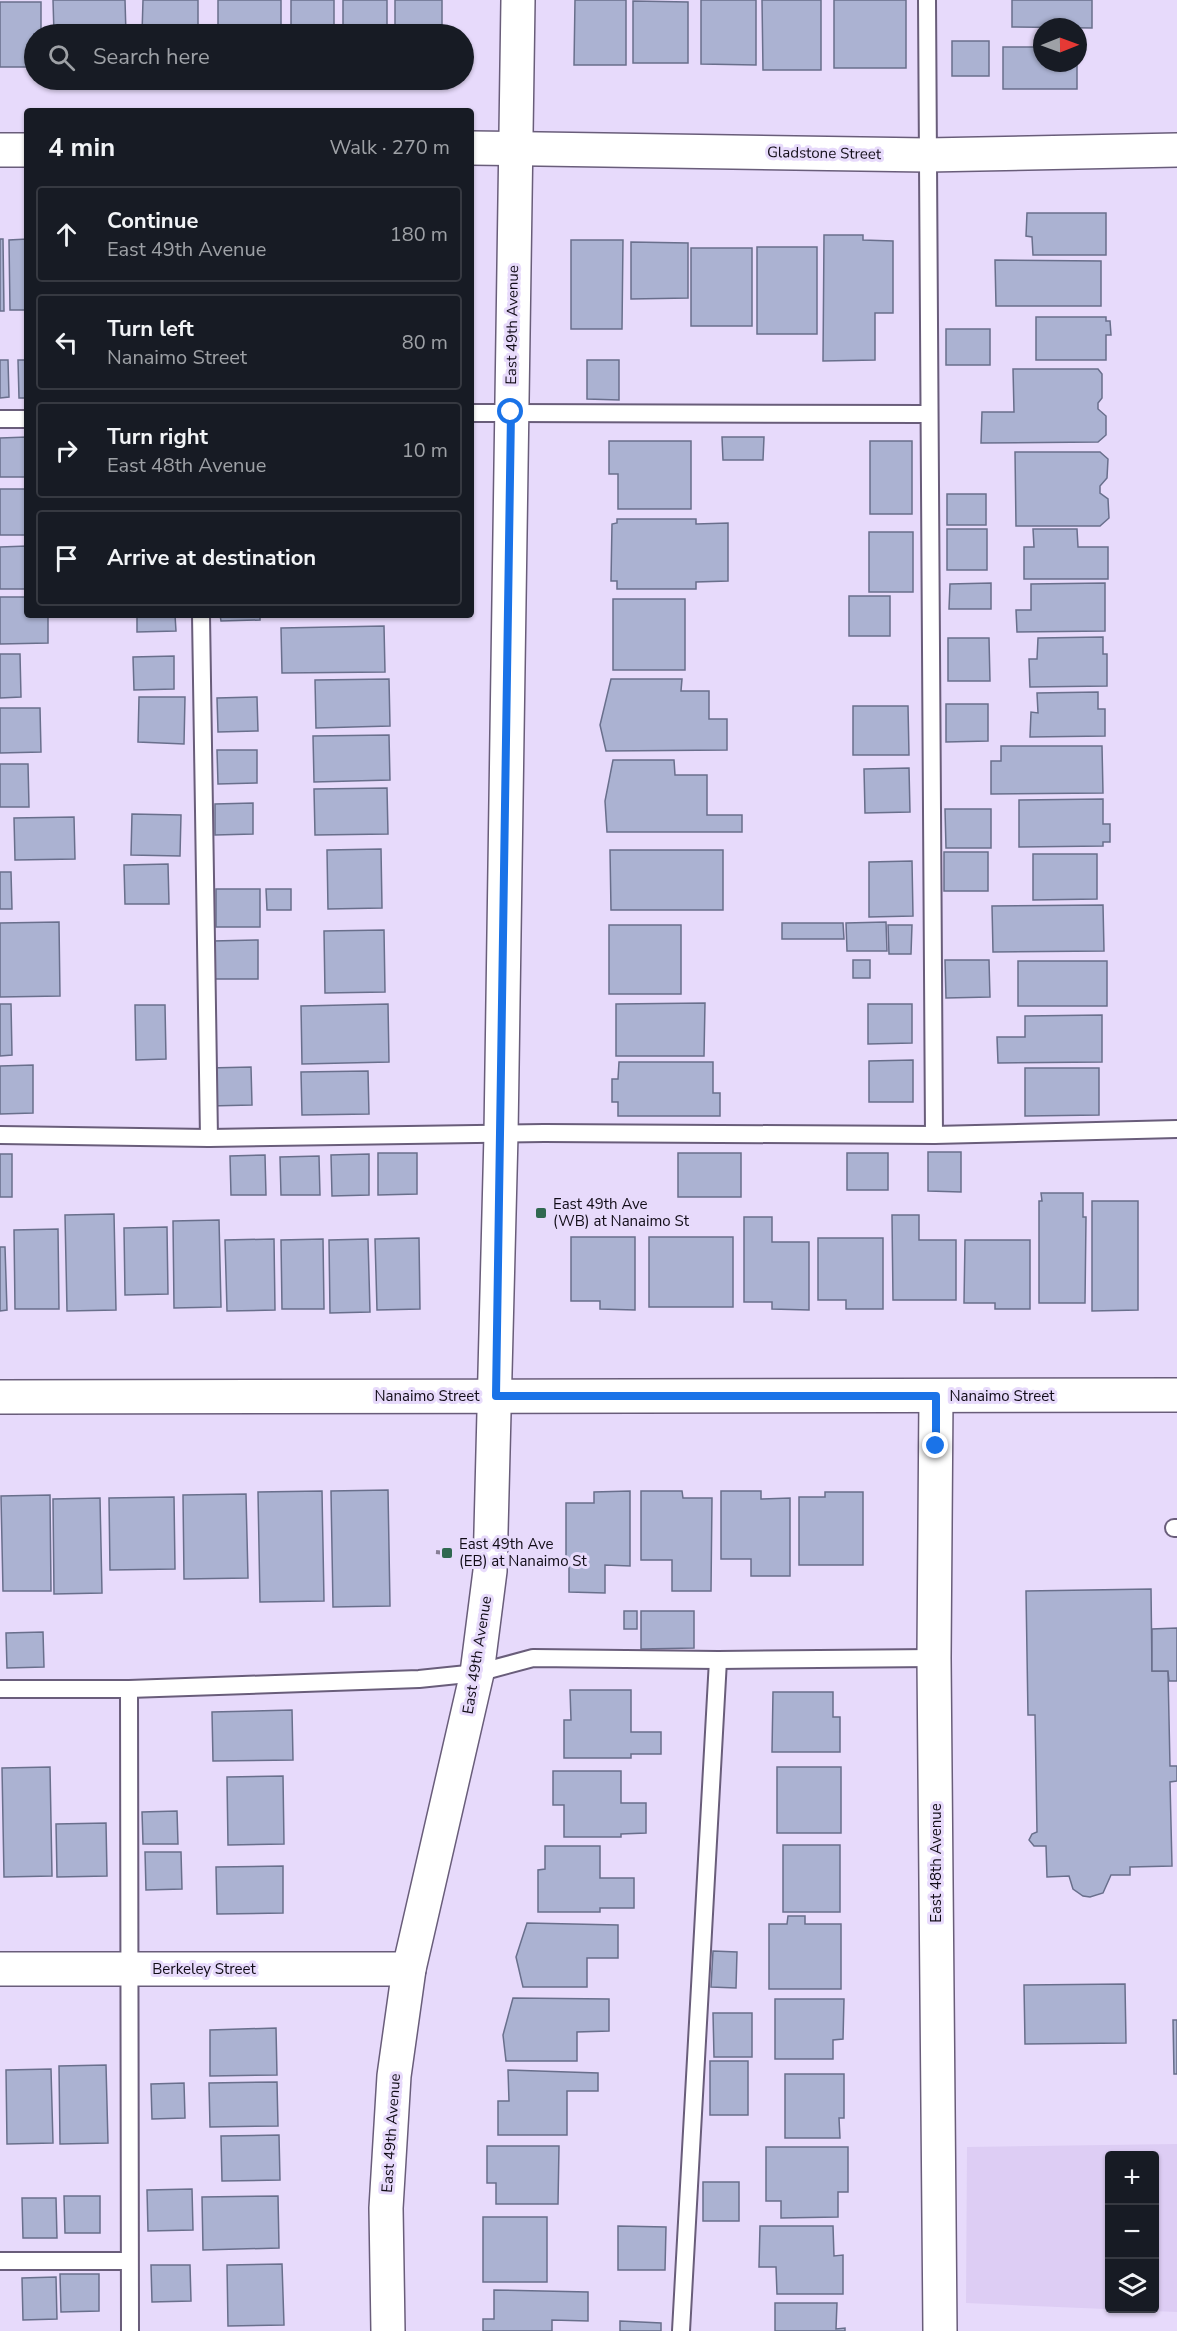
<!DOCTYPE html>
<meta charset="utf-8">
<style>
:root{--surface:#171b24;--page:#242831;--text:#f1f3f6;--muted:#9ea1a6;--line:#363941}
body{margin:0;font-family:"Nunito Sans",sans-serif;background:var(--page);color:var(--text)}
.controls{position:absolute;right:18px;bottom:18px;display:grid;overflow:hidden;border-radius:6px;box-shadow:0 2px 4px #0004}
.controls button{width:54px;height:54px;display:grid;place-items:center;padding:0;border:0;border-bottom:2px solid var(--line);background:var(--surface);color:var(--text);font:30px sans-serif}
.compass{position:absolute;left:1033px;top:18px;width:54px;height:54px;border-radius:50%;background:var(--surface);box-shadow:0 2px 4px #0004;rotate:89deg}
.stop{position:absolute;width:18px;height:18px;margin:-14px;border:4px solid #1a73e8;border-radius:50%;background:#fff}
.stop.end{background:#1a73e8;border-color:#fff;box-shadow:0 2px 6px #0008}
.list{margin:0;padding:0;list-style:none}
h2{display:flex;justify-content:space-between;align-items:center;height:78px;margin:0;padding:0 24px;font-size:26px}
h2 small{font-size:20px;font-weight:400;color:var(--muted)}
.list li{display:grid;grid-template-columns:39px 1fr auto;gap:18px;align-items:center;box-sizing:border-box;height:96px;margin:0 12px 12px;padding:0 12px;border:2px solid var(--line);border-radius:6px}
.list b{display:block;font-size:22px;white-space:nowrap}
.list p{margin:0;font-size:20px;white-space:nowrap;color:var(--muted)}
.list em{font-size:20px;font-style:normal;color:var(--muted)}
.icon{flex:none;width:33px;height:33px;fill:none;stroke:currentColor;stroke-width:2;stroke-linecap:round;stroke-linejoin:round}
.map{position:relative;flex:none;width:1177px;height:2331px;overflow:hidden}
.search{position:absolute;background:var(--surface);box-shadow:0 2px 4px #0004;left:24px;top:24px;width:450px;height:66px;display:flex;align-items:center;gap:15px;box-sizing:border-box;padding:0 21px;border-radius:33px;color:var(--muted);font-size:22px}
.panel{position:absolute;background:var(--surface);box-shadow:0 2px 4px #0004;left:24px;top:108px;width:450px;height:510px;border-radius:6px}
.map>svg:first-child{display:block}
</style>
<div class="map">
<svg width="1177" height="2331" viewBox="0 0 1177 2331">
<rect width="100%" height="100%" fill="#e7dafb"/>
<path fill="#ddcdf4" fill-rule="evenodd" d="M1177,2144v168l-211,-9 1,-156zM1110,2156h44v152h-44z"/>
<g fill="#abb2d2" stroke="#696f8c" stroke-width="1.5">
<path d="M53,0h72l1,34h-72z"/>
<path d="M143,0h55v34h-56z"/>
<rect x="218" y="0" width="63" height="34"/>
<rect x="291" y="0" width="43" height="34"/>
<rect x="343" y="0" width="44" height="34"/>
<rect x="395" y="0" width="47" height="34"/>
<path d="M575,0h51v65h-52z"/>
<path d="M701,0h55v65l-55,-1z"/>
<path d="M762,0h59v70h-58z"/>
<rect x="834" y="0" width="72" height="68"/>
<path d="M1012,0h80v28l-80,-1z"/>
<path d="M633,1l55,1v61h-55z"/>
<path d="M0,2h41v32h-7v33h-34z"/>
<rect x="952" y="41" width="37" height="35"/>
<path d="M1003,47h39v16h35v26h-74z"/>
<path d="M1027,213h79v42h-73l-1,-18 -6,-1z"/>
<path d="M824,235h39v5l30,1v72h-18v47l-52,1z"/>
<path d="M0,239h3l1,72h-4z"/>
<path d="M27,239v71h-17l-1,-70z"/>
<path d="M571,240h52l-1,89h-51z"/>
<path d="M631,242l57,1v55l-57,1z"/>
<rect x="757" y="247" width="60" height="87"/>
<rect x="691" y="248" width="61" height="78"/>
<path d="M995,260l106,1v45h-105z"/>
<path d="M1036,317h70v4h4l1,14h-5v25h-70z"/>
<rect x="946" y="329" width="44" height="36"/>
<path d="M0,360h8l1,37 -9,1z"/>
<path d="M18,360h9v38h-8z"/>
<path d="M587,360h32v40l-32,-1z"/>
<path d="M1013,369h85l4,5v24l-4,5v6l8,7v19l-8,7 -117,1 1,-31h32z"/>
<path d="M27,437v40h-27v-39z"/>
<path d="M722,437h42l-1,23h-40z"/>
<path d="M609,441h82v68h-73v-35h-9z"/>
<rect x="870" y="441" width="42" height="73"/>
<path d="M1015,452h85l8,7 -1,19 -7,8v7l8,6 1,19 -9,8h-84z"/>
<rect x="0" y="489" width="27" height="46"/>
<rect x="947" y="494" width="39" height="31"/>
<path d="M617,519h79v5l32,-1v58l-32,1v7h-79v-8h-6l1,-57 5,-1z"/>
<rect x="947" y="529" width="40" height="41"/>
<path d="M1033,529h44l1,18h30v32h-84v-32h10z"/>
<rect x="869" y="532" width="44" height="60"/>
<path d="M27,546v43h-27v-42z"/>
<path d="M991,583v26h-42l1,-25z"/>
<path d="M1105,583v48l-88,1 -1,-22h15v-26z"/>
<rect x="849" y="596" width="41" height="40"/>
<path d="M0,597h27v18h21v28l-48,1z"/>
<rect x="613" y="599" width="72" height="71"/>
<path d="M137,615h38l1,16 -39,1z"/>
<path d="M220,615h40v5l-39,1z"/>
<path d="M384,626l1,46 -103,1 -1,-45z"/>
<path d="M1103,637v17h4v32l-77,1 -1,-28h8l1,-21z"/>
<path d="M948,638h41l1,43h-42z"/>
<path d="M0,654h20l1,43 -21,1z"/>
<path d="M174,656v33l-40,1 -1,-33z"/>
<path d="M389,679l1,47 -74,2 -1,-48z"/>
<path d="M611,679h71l-1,12h28v28h18v31l-121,1 -6,-26z"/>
<path d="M1098,692v17h7v27l-75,1 1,-25 7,1 -1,-20z"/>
<path d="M139,697h46l-1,47 -46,-2z"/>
<path d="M257,697l1,34 -40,1 -1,-34z"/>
<path d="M946,704h42v37l-42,1z"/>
<path d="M853,706h55l1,49h-56z"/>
<path d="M0,708h40l1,44 -41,1z"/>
<path d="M389,735l1,45 -76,2 -1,-46z"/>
<path d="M1001,746h101l1,47 -112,1v-33h10z"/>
<path d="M217,750h40v33l-39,1z"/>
<path d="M613,760h61l1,15h32v40h35v17h-135l-2,-31z"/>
<path d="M0,764h28l1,43h-29z"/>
<path d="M909,768l1,44 -45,1 -1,-44z"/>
<path d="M387,788l1,46 -73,1 -1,-46z"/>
<path d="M1103,799v25h7v18h-7v4l-84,1v-47z"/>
<path d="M253,803v31l-38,1v-31z"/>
<path d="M945,809h46v39h-45z"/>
<path d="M132,814l49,1 -1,41 -49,-1z"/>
<path d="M74,817l1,42 -60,1 -1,-42z"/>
<path d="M381,849l1,59 -54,1 -1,-59z"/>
<path d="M610,850h113v60h-112z"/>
<rect x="944" y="852" width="44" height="39"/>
<path d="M1033,854h64v45l-64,1z"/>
<path d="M912,861l1,55 -44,1v-55z"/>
<path d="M168,864l1,40h-44l-1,-39z"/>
<path d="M0,872h11l1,37h-12z"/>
<rect x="216" y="889" width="44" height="38"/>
<path d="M266,889h25v21h-24z"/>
<path d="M1103,905l1,46 -111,1 -1,-46z"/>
<path d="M59,922l1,74 -60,1v-74z"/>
<path d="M886,922l1,29h-40l-1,-28z"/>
<path d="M782,923h61l1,16h-62z"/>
<rect x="609" y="925" width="72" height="69"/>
<path d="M888,925h24l-1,29h-22z"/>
<path d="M384,930l1,62 -60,1 -1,-62z"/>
<path d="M258,940v39h-45v-38z"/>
<rect x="853" y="960" width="17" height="18"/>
<path d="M945,960h44l1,37 -44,1z"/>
<rect x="1018" y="961" width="89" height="45"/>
<path d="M705,1003l-1,53h-88v-52z"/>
<path d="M0,1004h11l1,51 -12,1z"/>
<path d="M388,1004l1,58 -87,2 -1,-58z"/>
<path d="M868,1004h44v39l-44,1z"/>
<path d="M135,1005h30l1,54 -30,1z"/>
<path d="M1102,1015v47l-104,1 -1,-26h28v-21z"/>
<path d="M913,1060v42h-44v-41z"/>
<path d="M619,1062h94v31h7v23h-102v-14h-6v-23h6z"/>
<path d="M33,1065v48l-33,1v-48z"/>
<path d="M251,1067l1,38 -43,1 -1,-38z"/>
<path d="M1025,1068h74v47l-74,1z"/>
<path d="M368,1071l1,43 -67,1 -1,-43z"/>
<path d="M928,1152h33v40l-33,-1z"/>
<path d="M378,1153h39v41l-39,1z"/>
<rect x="678" y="1153" width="63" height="44"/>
<rect x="847" y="1153" width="41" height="37"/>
<rect x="0" y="1154" width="12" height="43"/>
<path d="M369,1154v41l-37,1 -1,-41z"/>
<path d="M265,1155l1,40h-35l-1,-39z"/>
<path d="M319,1156l1,39h-39l-1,-38z"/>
<path d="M1041,1193h42v24h3l-1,86h-46v-102h3z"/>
<path d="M1092,1201h46v109l-46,1z"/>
<path d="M114,1214l2,96 -49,1 -2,-96z"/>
<path d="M892,1215h27v25h37v60h-63z"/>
<path d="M744,1217h28v25h37v68l-37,-1v-7h-28z"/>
<path d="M219,1220l2,87 -47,1 -1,-87z"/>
<path d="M167,1227l1,67 -43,1 -1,-67z"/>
<path d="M58,1229l1,80h-44l-1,-79z"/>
<path d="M571,1237h64v73l-35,-1v-8h-29z"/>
<rect x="649" y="1237" width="84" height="70"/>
<path d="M419,1238l1,71 -43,1 -2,-71z"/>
<path d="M818,1238h65v71h-37v-9h-28z"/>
<path d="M274,1239l1,71 -48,1 -2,-71z"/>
<path d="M323,1239l1,70h-42l-1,-69z"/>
<path d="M368,1239l2,73 -40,1 -1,-73z"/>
<path d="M965,1240h65v69h-35v-6h-31z"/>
<path d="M0,1247h5l2,63 -7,1z"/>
<path d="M388,1490l2,116 -57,1 -2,-116z"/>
<path d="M322,1491l2,110 -64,1 -2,-110z"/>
<path d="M630,1491v75l-25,-1v28l-36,-1v-26h-3v-63h28v-11z"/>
<path d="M641,1491h41l1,7h29l-1,93h-39v-31h-31z"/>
<path d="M721,1491h40v8l29,-1v78h-39v-17h-30z"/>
<path d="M825,1492h38v73h-64v-68h26z"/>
<path d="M246,1494l2,84 -64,1 -1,-84z"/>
<path d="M50,1495l1,96h-48l-2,-95z"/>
<path d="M174,1497l1,72 -65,1 -1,-72z"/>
<path d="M100,1498l2,95 -48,1 -1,-95z"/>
<path d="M1151,1589l1,82h16l2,95h7v15l-7,1 2,84 -42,1v8h-19l-8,18 -13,4 -7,-1 -10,-7 -4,-13 -22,1 -1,-31h-12l-5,-6 3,-6 5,-2 -2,-117h-7l-2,-124z"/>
<rect x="624" y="1611" width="13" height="18"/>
<path d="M641,1611h53v37l-53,1z"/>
<path d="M1177,1628v53h-8l-1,-10h-16v-42z"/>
<path d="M43,1632l1,35 -37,1 -1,-35z"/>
<path d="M570,1690h61v42h30v22h-30v4h-67v-38h7z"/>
<path d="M773,1692h60v25h7v35h-68z"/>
<path d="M292,1710l1,50 -80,1 -1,-49z"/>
<path d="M50,1767l2,109 -48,1 -2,-109z"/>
<rect x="777" y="1767" width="64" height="66"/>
<path d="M553,1771h68v32h25v30l-25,1v3h-57v-32h-11z"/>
<path d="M283,1776l1,68 -56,1 -1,-68z"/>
<path d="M177,1811l1,33h-35l-1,-32z"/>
<path d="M106,1823l1,53 -50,1 -1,-53z"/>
<rect x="783" y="1845" width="57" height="67"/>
<path d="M545,1846h55v32h34v30h-34v4h-62v-42l7,-1z"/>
<path d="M145,1852h36l1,37 -36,1z"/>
<path d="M283,1866v47l-66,1 -1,-47z"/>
<path d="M788,1916h17v8h36v65h-72v-65h18z"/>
<path d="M527,1923l91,2v33h-31v29h-64l-7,-30z"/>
<path d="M713,1951l24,1 -1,36 -25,-1z"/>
<path d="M1125,1984l1,59 -101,1 -1,-59z"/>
<path d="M513,1998l96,1v32l-32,1v29h-71l-3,-26z"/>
<path d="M775,1999h69l-1,40 -10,1v19h-58z"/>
<path d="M713,2013h39v44h-38z"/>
<path d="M1173,2020h4v54h-3z"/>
<path d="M276,2028l1,47 -67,1v-46z"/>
<rect x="710" y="2061" width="38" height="54"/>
<path d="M106,2065l2,78 -48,1 -1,-78z"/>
<path d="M51,2069l2,74 -46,1 -1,-74z"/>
<path d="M508,2070l90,3v18h-31v44h-69v-34h11z"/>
<path d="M785,2074h59v44h-5l1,20h-55z"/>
<path d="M277,2082l1,44 -68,1 -1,-44z"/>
<path d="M184,2083l1,35 -33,1 -1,-35z"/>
<path d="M279,2135l1,45 -58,1 -1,-45z"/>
<path d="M487,2146h72l-1,58h-62v-21h-9z"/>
<path d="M766,2147h82v45h-10v25l-57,1v-17h-15z"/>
<rect x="703" y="2182" width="36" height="39"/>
<path d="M192,2189l1,41 -45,1 -1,-41z"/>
<path d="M64,2196h36v37h-35z"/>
<path d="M278,2196l1,52 -76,2 -1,-53z"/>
<path d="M22,2198h34l1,40h-34z"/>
<rect x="483" y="2217" width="64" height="65"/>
<path d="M618,2226l48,1 -1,43h-47z"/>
<path d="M760,2226h73l1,30 9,-1v39h-66l-1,-27h-17z"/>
<path d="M282,2264l2,61 -56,1 -1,-61z"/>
<path d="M151,2265h39l1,36 -39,1z"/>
<path d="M60,2274h39v37l-38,1z"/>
<path d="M56,2277l1,42 -34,1 -1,-42z"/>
<path d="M494,2290l94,2v29l-36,-1v11h-69v-12h11z"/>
<path d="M775,2303h62l-1,26 9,-1v3h-70z"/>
<path d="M620,2321l41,2v8h-41z"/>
</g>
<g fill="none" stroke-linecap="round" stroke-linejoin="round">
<g stroke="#695d7a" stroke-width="20">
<g id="service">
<path d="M927,0l7,1135"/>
<path d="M471,413l458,1"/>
<path d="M0,419h27"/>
<path d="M201,615l8,523"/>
<path d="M0,1135l209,3 335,-5 390,2 243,-6"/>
<path d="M1174,1528h3"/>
<path d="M0,1689h129l290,-10 58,-6 56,-15 185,2 216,-2"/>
<path d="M129,1689l1,642"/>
<path d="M0,2261h128"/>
<path d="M681,2331l37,-671"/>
</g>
</g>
<g stroke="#695d7a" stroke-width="36">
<g id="minor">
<path d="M471,148l456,7 250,-5"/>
<path d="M0,150h27"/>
<path d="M936,1396l-2,262 6,673"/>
<path d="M0,1397l1177,-2"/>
<path d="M0,1969h409"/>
</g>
</g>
<g stroke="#695d7a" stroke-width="36">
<path id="tertiary" d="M388,2331l-2,-123 8,-132 15,-107 68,-296 13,-102 11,-437 17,-1134"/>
</g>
<path stroke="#877e95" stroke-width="4" stroke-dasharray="4.5 3" stroke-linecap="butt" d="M436,1552l11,1"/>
<use href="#service" stroke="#fff" stroke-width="16"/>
<use href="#minor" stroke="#fff" stroke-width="33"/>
<use href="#tertiary" stroke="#fff" stroke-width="33"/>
</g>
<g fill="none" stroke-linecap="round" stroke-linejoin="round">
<path stroke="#1a73e8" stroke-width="8" d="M511,412l-15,984h440v50"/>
</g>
<g fill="#306850" stroke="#e7dafb" stroke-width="2">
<rect x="535" y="1207" width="12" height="12" rx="3"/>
<rect x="441" y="1547" width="12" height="12" rx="3"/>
</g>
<g text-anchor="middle" stroke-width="6" stroke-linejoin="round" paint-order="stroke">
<g font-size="15" fill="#110c17" stroke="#e7dafb">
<text transform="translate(824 153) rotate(1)" y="5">Gladstone Street</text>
<text transform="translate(512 325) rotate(-89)" y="5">East 49th Avenue</text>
<text x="427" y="1401">Nanaimo Street</text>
<text x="1002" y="1401">Nanaimo Street</text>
<text transform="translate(477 1655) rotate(-81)" y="5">East 49th Avenue</text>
<text transform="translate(936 1863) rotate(-90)" y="5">East 48th Avenue</text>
<text x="204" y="1974">Berkeley Street</text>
<text transform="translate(391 2133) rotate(-86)" y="5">East 49th Avenue</text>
</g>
<g font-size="15" fill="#110c17" stroke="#e7dafb" text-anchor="start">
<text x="553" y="1209">East 49th Ave<tspan x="553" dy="17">(WB) at Nanaimo St</tspan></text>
<text x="459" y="1549">East 49th Ave<tspan x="459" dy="17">(EB) at Nanaimo St</tspan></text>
</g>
</g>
</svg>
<div class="controls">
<button>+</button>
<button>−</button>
<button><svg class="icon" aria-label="layers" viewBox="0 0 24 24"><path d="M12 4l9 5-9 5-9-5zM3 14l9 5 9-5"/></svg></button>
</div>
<svg class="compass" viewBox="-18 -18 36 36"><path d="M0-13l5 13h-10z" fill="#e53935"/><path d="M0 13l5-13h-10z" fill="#9ea1a6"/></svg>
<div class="stop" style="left:511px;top:412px"></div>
<div class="stop end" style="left:936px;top:1446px"></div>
<div class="search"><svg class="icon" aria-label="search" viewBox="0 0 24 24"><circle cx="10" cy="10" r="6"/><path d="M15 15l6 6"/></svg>Search here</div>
<section class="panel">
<h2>4 min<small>Walk · 270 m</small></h2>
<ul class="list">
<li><svg class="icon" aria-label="ahead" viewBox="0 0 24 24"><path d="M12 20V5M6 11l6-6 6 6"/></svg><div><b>Continue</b><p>East 49th Avenue</p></div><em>180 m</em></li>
<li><svg class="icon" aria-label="left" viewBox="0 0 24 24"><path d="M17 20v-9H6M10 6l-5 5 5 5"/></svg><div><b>Turn left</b><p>Nanaimo Street</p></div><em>80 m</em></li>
<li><svg class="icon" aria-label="right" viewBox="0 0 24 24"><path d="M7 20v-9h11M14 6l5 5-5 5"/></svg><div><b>Turn right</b><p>East 48th Avenue</p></div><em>10 m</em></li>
<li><svg class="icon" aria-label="arrive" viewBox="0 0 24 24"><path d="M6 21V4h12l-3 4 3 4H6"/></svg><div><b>Arrive at destination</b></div></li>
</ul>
</section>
</div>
